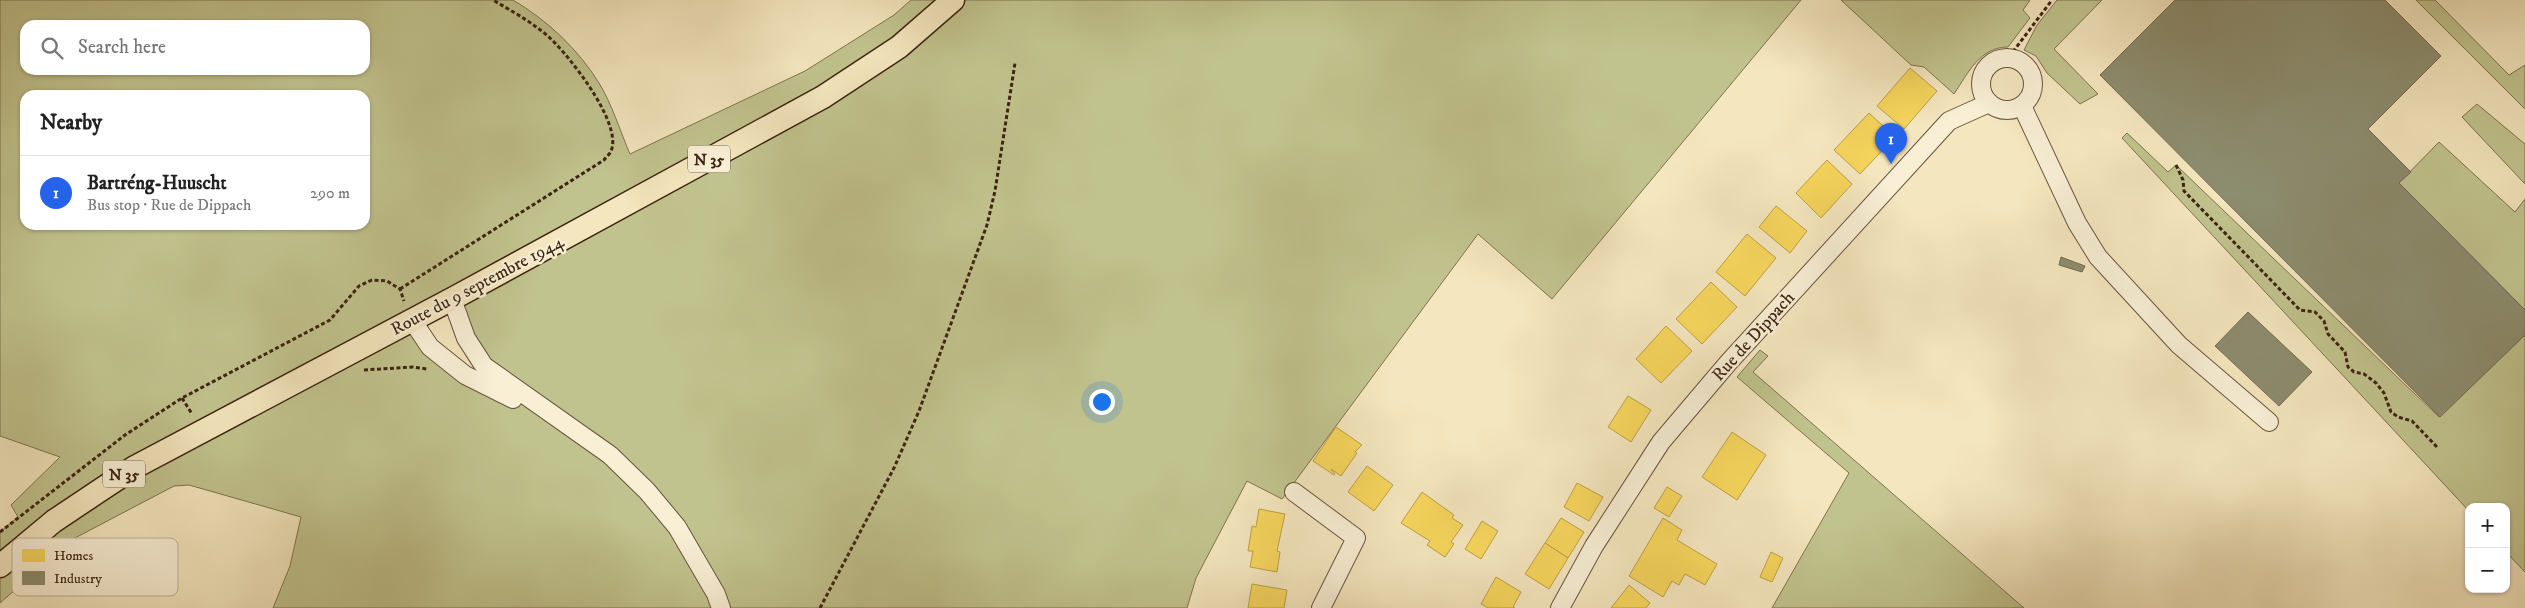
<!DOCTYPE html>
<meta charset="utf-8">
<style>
:root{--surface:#fff;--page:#f2f2f2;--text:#222;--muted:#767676;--line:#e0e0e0;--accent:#2563eb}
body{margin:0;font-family:"IM FELL DW Pica",serif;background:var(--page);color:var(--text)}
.controls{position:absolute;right:15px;bottom:15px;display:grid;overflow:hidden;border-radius:10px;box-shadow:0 1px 4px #0004}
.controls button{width:45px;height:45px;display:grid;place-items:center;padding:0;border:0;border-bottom:1px solid var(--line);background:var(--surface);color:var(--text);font:25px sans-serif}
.you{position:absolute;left:1101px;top:401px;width:18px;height:18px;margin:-12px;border:4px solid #fff;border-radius:50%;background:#1a73e8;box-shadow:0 0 0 8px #1a73e833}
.badge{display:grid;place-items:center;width:32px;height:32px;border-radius:50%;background:var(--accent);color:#fff;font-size:16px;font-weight:700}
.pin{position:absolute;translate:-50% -41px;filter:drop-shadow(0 1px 2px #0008)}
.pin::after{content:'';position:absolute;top:26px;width:18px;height:15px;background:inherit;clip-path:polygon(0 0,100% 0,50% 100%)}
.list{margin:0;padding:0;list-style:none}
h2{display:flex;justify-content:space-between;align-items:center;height:65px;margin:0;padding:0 20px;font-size:21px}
h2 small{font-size:16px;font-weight:400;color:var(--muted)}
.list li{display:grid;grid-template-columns:32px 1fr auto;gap:15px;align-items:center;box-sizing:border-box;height:75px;padding:0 20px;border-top:1px solid var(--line)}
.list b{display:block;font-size:19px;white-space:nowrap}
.list p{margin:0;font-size:16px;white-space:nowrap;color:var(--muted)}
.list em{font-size:16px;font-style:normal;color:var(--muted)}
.icon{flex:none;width:28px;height:28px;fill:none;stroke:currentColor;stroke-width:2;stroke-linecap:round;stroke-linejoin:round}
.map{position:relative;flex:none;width:2525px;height:608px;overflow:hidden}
.search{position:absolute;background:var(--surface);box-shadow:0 1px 4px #0004;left:20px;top:20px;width:350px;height:55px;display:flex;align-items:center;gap:12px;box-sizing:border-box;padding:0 18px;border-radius:15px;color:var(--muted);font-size:19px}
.panel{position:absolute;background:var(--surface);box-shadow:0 1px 4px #0004;left:20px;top:90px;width:350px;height:140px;border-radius:15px}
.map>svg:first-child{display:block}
</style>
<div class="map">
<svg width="2525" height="608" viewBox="0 0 2525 608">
<rect width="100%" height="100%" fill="#f4e6be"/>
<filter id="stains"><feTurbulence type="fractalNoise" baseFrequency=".004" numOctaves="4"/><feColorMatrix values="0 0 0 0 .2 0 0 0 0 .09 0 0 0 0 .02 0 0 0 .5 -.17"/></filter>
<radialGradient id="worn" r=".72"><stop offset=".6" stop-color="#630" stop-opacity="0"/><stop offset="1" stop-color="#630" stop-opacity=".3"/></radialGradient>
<g fill="#c1c38e" stroke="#7f7350" fill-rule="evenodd">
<path d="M0,0h513c34,20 65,49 86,83 13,21 21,48 31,71l175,-83 89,-56 17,-15h890l-249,299 -74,-65 -196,265 -35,-18 -51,97 -9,30h-914l17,-42 11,-49 -112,-32 -15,1 -101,53 -73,64v-71l18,-15 -7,-12 49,-48 -60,-21zM25,25h340v45h-340zM25,95h340v130h-340zM452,299l32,67 21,29 -75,-48 -18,-27z"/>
<path d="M1841,0h189l-7,10 7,8 -22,29c-28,0 -40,26 -54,47l-30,-27 -13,-2z"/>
<path d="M2057,0h45l-48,49 44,45 -18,10 -33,-31 -11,-17 -12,-6 13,-25z"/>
<path d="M2416,0h19l74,75 16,-10v44z"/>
<path d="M2477,104l48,40v40l-63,-67z"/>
<path d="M2127,133l41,39 8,-7 263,252 86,-82v237l-19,-20v-45h-37v4l-347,-373z"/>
<path d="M2439,142l76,70 10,-13v111l-126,-127z"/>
<path d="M1760,350l8,6 -15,16 271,236h-252l77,-135 -112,-96z"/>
</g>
<g fill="#f6d55c" stroke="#bea046">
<path d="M1910,68l27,23 -33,38 -27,-23z"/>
<path d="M1869,113l26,24 -35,37 -26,-24z"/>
<path d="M1827,160l25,24 -31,34 -25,-25z"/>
<path d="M1776,206l31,25 -17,22 -31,-26z"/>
<path d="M1747,234l29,24 -31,38 -29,-24z"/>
<path d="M1711,282l26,25 -35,37 -26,-25z"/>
<path d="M1666,326l26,25 -31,32 -25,-24z"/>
<path d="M1628,396l23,14 -20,32 -23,-15z"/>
<path d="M1336,427l26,18 -7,7 2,1 -16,23 -10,-7 4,5 -1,1 -21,-14z"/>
<path d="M1732,432l34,23 -29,45 -35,-23z"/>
<path d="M1367,466l26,19 -19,26 -26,-19z"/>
<path d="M1577,483l26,14 -14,24 -25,-14z"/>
<path d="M1667,487l15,9 -13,21 -15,-9z"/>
<path d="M1422,492l32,23 -2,3 11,7 -12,17 3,2 -9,13 -18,-12 3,-4 -29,-18z"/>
<path d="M1259,509l26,5 -8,37 3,1 -3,20 -27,-5 3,-16h-5l4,-25 4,1z"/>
<path d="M1561,518l23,14 -16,26 -23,-15z"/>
<path d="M1663,518l19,12 -5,10 40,24 -12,21 -20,-11 -6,11 -7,-4 -9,16 -34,-21z"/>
<path d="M1482,521l16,10 -17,28 -16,-10z"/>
<path d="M1545,543l23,15 -19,31 -24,-15z"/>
<path d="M1771,552l12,6 -11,24 -12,-5z"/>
<path d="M1496,577l25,15 -8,15 2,1h-27l-7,-4z"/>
<path d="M1252,584l35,6 -3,18h-36z"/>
<path d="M1629,585l21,18 -4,5h-35z"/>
</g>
<g fill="#8c8c6e" stroke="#746c53">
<path d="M2175,0h210l56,56 -73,73 43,43 -12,11 126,127v25l-85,82 -340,-342z"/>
<path d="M2061,257l24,9 -3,6 -23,-7z"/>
<path d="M2248,312l64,60 -33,34 -64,-60z"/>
</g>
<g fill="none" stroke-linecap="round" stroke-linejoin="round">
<g stroke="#6b543e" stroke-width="20">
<g id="minor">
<circle cx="2007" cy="84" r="26"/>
<path d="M2022,106l55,117 21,34 81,88 90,77"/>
<path d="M452,299l14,39 18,28 126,89 37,36 30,36 39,67 5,14"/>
<path d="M412,320l18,27 35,28 48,24"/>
<path d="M1294,492l62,46 -35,70"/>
<path d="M1560,608l34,-62 67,-104 67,-79 221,-242 40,-18"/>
</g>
</g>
<g stroke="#3d2313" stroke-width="25">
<path id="major" d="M0,566l54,-45 81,-54 317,-168 371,-202 76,-50 54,-47"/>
</g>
<g stroke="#3d2313" stroke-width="3" stroke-dasharray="4 2.5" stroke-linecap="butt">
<path d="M2009,57l43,-57"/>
<path d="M2176,165l7,15 1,11 116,119 15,2 9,9 4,13 17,18 3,15 6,5 10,2 12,9 8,10 7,19 7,5 14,4 25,26"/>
<path d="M400,289l204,-129c2,-3 6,-6 7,-9 12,-27 -41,-94 -60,-112 -17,-16 -38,-27 -58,-39"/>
<path d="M364,370l49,-3 14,2"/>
<path d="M182,398l10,16"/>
<path d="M0,532l125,-97 57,-37 148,-78 29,-34 13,-6 15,1 13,8 4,12"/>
<path d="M820,608l74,-140 25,-57 68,-186 8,-34 20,-128"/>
</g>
<use href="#minor" stroke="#f8efd5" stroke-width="18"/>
<use href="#major" stroke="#f4e6be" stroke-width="22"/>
</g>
<g text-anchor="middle" stroke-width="5" stroke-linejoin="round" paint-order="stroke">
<g fill="#f8efd5" stroke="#75604d" stroke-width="1">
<rect x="688" y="145.5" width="42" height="27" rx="4"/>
<rect x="103" y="460.5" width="42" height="27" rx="4"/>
</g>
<g font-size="16" font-weight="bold" fill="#3d2313">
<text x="709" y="165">N 35</text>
<text x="124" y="480">N 35</text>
</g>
<g font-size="18" fill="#3d2313" stroke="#f8efd5">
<text transform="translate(477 285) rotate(-28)" y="6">Route du 9 septembre 1944</text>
<text transform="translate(1753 336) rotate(-48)" y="6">Rue de Dippach</text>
</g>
</g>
<rect x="12" y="538" width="166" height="58" rx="8" fill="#f8efd5" stroke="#c0b29b" stroke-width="1"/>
<rect x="22" y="549" width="23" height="13" fill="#f6d55c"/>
<rect x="22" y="571" width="23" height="14" fill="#8c8c6e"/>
<g font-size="14" fill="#3d2313">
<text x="54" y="560">Homes</text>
<text x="54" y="583">Industry</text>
</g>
<rect width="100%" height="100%" filter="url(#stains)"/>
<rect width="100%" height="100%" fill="url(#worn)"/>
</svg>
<div class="controls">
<button>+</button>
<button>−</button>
</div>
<div class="you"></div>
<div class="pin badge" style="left:1891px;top:164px">1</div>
<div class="search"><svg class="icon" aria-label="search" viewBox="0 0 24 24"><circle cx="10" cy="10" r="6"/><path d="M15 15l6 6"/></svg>Search here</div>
<section class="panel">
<h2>Nearby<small></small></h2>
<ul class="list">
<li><span class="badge">1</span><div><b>Bartréng-Huuscht</b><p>Bus stop · Rue de Dippach</p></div><em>290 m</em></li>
</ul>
</section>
</div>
